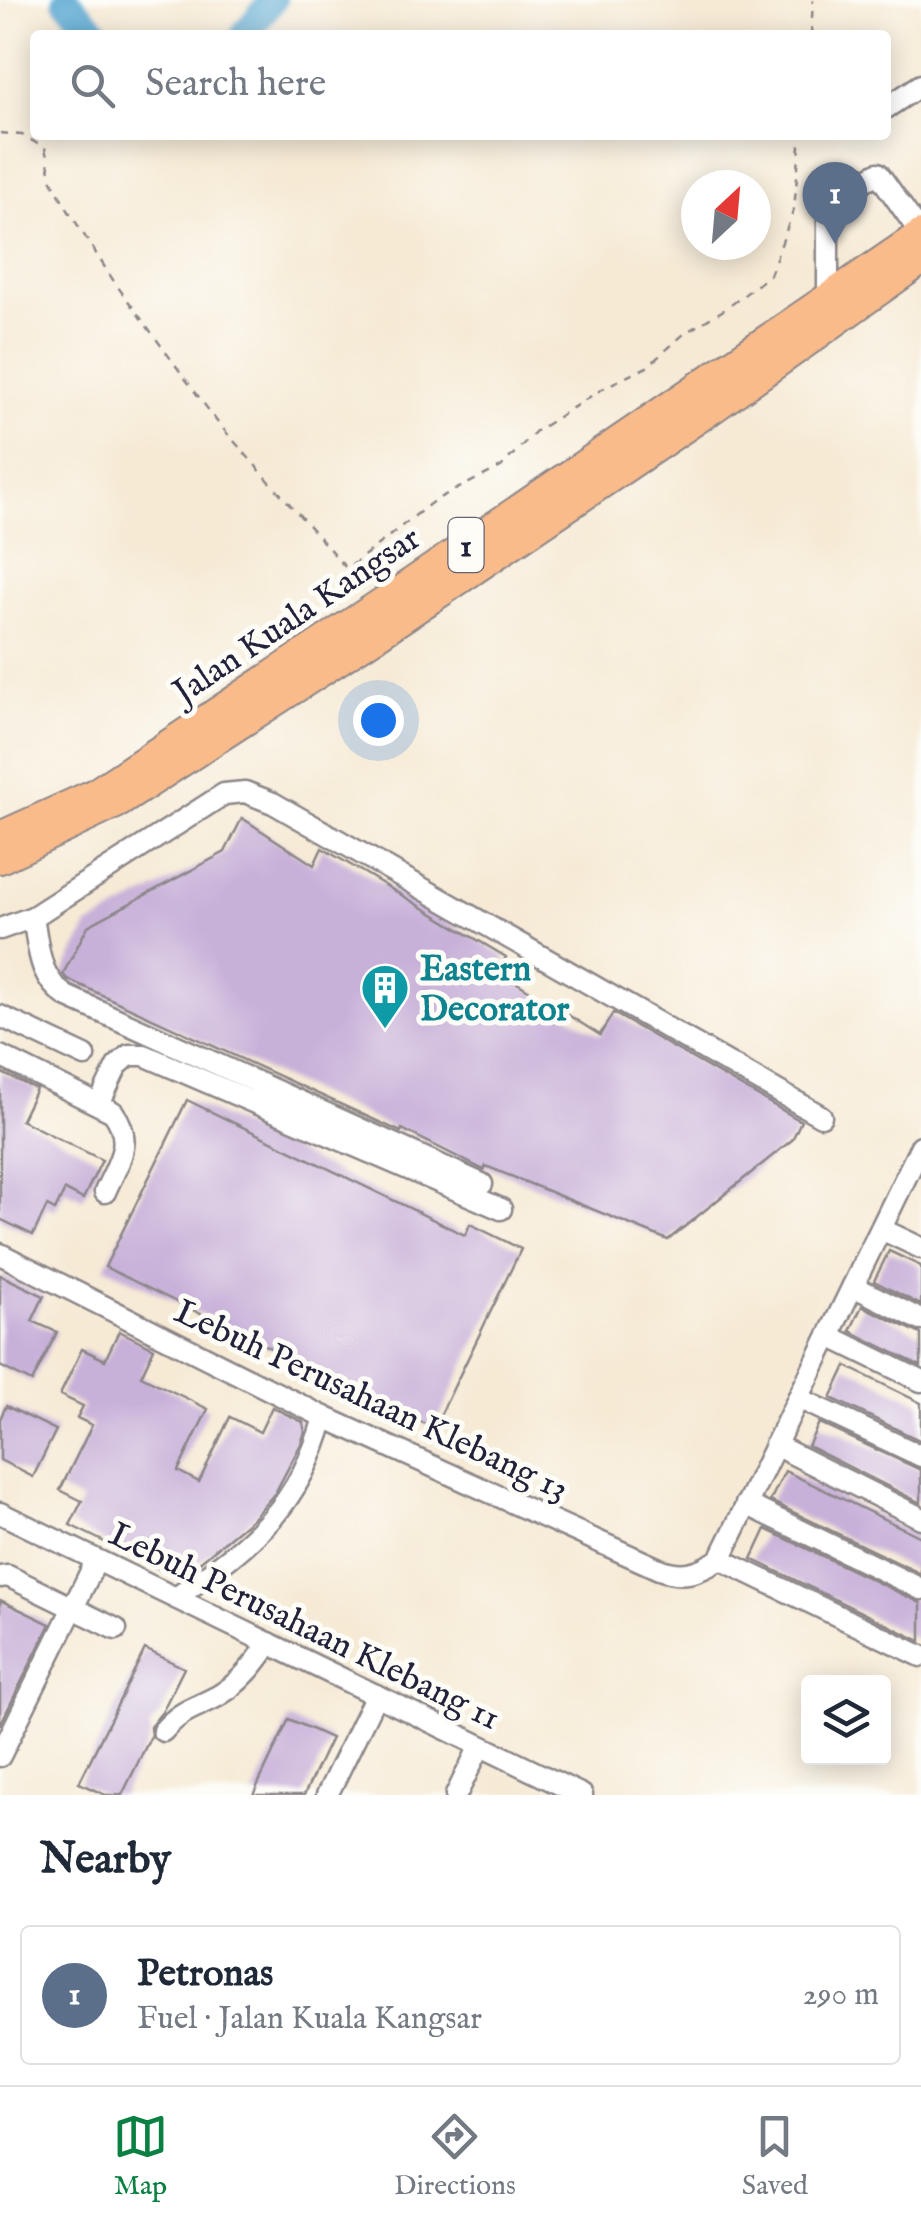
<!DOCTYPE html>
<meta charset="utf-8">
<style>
:root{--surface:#fff;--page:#f2f2f3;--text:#1f2937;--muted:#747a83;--line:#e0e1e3;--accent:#0b8043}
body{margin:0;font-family:"IM FELL English",serif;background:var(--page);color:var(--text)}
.controls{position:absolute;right:30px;bottom:30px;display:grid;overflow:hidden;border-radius:10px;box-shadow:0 5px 25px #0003}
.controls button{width:90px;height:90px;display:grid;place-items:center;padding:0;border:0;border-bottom:2px solid var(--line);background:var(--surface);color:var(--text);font:50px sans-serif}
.compass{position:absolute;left:681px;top:170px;width:90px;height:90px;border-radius:50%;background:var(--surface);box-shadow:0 5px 25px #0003;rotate:26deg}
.you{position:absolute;left:378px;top:720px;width:35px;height:35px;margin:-25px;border:8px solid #fff;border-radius:50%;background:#1a73e8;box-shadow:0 0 0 15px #1a73e833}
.badge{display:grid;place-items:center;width:65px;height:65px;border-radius:50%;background:var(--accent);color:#fff;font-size:32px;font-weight:700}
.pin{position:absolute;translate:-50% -82px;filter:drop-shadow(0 2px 5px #0008)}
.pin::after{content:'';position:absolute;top:52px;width:35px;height:30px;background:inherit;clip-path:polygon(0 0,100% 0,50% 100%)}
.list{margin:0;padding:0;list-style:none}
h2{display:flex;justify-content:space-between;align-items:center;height:130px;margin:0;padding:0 40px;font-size:42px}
h2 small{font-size:32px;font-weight:400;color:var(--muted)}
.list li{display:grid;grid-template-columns:65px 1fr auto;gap:30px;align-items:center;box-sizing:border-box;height:140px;margin:0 20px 20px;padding:0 20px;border:2px solid var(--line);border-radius:10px}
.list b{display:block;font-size:38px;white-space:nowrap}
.list p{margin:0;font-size:32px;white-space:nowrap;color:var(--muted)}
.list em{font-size:32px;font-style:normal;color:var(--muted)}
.icon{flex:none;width:55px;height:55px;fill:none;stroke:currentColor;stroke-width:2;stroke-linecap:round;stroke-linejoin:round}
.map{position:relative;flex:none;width:921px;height:1795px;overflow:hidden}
.search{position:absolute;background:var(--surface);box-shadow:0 5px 25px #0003;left:30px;right:30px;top:30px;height:110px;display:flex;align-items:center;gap:25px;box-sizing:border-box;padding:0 35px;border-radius:10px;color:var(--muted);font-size:38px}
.sheet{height:290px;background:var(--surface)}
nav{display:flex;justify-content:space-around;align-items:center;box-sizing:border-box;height:140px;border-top:2px solid var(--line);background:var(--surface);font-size:28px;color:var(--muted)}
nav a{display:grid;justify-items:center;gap:5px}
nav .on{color:var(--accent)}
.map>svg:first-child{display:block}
</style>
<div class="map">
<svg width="921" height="1795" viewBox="0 0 921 1795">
<rect width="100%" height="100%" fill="#fdfcf7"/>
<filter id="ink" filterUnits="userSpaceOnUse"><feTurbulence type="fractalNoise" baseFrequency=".01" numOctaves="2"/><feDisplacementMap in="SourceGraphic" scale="20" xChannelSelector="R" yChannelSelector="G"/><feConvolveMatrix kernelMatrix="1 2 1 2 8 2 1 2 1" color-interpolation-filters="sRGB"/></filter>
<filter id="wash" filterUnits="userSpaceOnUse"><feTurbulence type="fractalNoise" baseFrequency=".0048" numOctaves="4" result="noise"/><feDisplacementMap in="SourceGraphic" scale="40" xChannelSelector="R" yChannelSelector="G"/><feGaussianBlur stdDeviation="2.25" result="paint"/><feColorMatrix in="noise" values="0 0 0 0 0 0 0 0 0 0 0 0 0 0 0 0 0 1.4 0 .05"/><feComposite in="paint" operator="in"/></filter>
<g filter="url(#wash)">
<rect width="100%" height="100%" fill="#f6ead5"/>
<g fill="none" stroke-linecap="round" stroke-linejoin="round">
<g stroke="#58a7d2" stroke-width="28">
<path d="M66,0l33,35"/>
<path d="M244,35l29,-35"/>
</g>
</g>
<g id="blocks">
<g fill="#c8b1d9">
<path d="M242,818l72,47 8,-17 184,109 -8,14 102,64 13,-22 188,108 -9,19 -124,100 -182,-74 -2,4 -82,-41 -1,3 -334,-153 -4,-5 25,-48 137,-74z"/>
<path d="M0,1072l36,17 -15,31 81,40 -19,39 -18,-9 -10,20 -8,-4 -14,29 -33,-16z"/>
<path d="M187,1100l278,135 5,-11 51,25 -87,179 -329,-161z"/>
<path d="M889,1251l32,15v39l-47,-24z"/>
<path d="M0,1275l44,21 -12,25 25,11 -25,50 -32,-16z"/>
<path d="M862,1306l59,28v32l-71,-35z"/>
<path d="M119,1331l35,17 -13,28 67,33 -30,62 21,11 31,-65 30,15 12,-25 31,15 2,10 -4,12 -26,49 -22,25 -68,56 -11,2 -104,-51 12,-24 -22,-11 32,-65 -15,-7 6,-12 -23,-11 22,-46 23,11z"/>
<path d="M846,1366l75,37v38l-90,-43z"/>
<path d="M6,1406l50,24 -23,47 -33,-17v-41z"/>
<path d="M819,1423l102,47v33l-113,-57z"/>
<path d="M785,1471l136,66v37l-151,-73z"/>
<path d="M766,1529l155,74v38l-169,-82z"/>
<path d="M0,1600l50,24 -50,101z"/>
<path d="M145,1649l39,19 -22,44 -12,15 1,9 -29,59h-17l-26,-12z"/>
<path d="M289,1719l42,19 -27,57h-51z"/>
</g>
</g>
</g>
<g filter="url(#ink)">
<use href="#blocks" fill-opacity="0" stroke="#8c8688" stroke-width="2.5"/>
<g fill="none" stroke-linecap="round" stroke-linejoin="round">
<g stroke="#8c8688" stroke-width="25">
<g id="minor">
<path d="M886,108l35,-23"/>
<path d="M828,298v-97l50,-28 43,61"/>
<path d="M33,917c6,31 5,60 33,79l416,188"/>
<path d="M0,929l33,-12 191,-123 21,-2 28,11 548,313"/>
<path d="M0,1016l85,40"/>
<path d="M0,1056l113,56c22,30 5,50 -8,80"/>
<path d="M99,1104l18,-38 12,-11h15l357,154"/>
<path d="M881,1229l40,19"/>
<path d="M0,1254l324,163 335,152c24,9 39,4 61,-10"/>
<path d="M853,1286l68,34"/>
<path d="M829,1336l92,45"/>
<path d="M798,1398l123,58"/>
<path d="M775,1445l146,73"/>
<path d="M746,1504l175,85"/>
<path d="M0,1513l582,282"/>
<path d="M720,1559l201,-413"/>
<path d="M720,1559l201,97"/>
<path d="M0,1577l8,-1 108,53"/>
<path d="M176,1598c75,-55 123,-88 148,-181"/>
<path d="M163,1731c19,-22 31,-22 55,-35 22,-13 37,-31 51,-53"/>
<path d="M0,1756l96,-195"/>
<path d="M327,1795l49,-100"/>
<path d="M456,1795l24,-49"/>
</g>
</g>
<g stroke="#8c8688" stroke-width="32">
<g id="highway">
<path d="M0,836l95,-43 304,-202 522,-357"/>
<path d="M0,859l120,-57 256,-166 335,-226 210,-149"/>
</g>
</g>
<g stroke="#8c8688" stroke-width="2.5" stroke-dasharray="8 8" stroke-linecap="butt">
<path d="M811,35l2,-35"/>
<path d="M0,133l22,2 23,13 7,33 16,29 47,73 103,140 129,146 88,-69 66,-33 35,-36 71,-45 40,-19 38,-34 42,-25 43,-33 24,-66 7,-74"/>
</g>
<use href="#minor" stroke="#fff" stroke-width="20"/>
<use href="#highway" stroke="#fabb8b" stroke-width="28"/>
</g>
</g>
<defs>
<g id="building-pin" transform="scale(2.5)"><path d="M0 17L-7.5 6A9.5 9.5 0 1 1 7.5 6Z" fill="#0f9aa8" stroke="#fdfcf7"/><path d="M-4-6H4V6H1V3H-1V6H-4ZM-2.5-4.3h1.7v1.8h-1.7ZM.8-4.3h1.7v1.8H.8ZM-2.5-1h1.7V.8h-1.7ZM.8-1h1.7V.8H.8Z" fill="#fff"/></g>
</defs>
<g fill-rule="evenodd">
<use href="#building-pin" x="385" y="988"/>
</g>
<g text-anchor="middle" stroke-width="10" stroke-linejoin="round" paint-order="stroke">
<rect fill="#fdfcf7" stroke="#646373" stroke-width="2.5" x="448.5" y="518" width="35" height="54" rx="8"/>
<g font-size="32" font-weight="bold" fill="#22223b">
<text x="466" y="556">1</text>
</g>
<g font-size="35" fill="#22223b" stroke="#fdfcf7">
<text transform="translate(296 614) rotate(-34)" y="12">Jalan Kuala Kangsar</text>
<text transform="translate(372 1399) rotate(25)" y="12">Lebuh Perusahaan Klebang 13</text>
<text transform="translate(305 1625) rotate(26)" y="12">Lebuh Perusahaan Klebang 11</text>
</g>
<g font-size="35" font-weight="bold" fill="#0d838f" stroke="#fdfcf7" text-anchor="start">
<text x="420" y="980">Eastern<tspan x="420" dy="40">Decorator</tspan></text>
</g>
</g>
</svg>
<div class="controls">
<button><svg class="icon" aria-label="layers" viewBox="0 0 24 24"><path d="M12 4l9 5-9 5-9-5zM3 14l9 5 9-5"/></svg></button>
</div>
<svg class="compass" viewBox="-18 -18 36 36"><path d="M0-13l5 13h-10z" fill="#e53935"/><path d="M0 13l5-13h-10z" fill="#747a83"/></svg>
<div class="you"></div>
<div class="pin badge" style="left:835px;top:244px;background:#5c6f8a">1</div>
<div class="search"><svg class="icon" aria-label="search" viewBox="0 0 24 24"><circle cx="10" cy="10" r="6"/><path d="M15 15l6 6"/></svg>Search here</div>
</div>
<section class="sheet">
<h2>Nearby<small></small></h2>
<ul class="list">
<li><span class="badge" style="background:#5c6f8a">1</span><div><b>Petronas</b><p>Fuel · Jalan Kuala Kangsar</p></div><em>290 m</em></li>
</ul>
</section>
<nav>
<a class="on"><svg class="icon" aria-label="map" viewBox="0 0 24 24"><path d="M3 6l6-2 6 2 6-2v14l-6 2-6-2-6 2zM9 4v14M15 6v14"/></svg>Map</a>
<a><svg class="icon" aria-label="directions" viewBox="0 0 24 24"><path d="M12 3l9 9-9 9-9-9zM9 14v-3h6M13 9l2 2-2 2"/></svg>Directions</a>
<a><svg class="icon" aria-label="saved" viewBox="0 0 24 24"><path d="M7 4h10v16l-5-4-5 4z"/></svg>Saved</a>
</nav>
